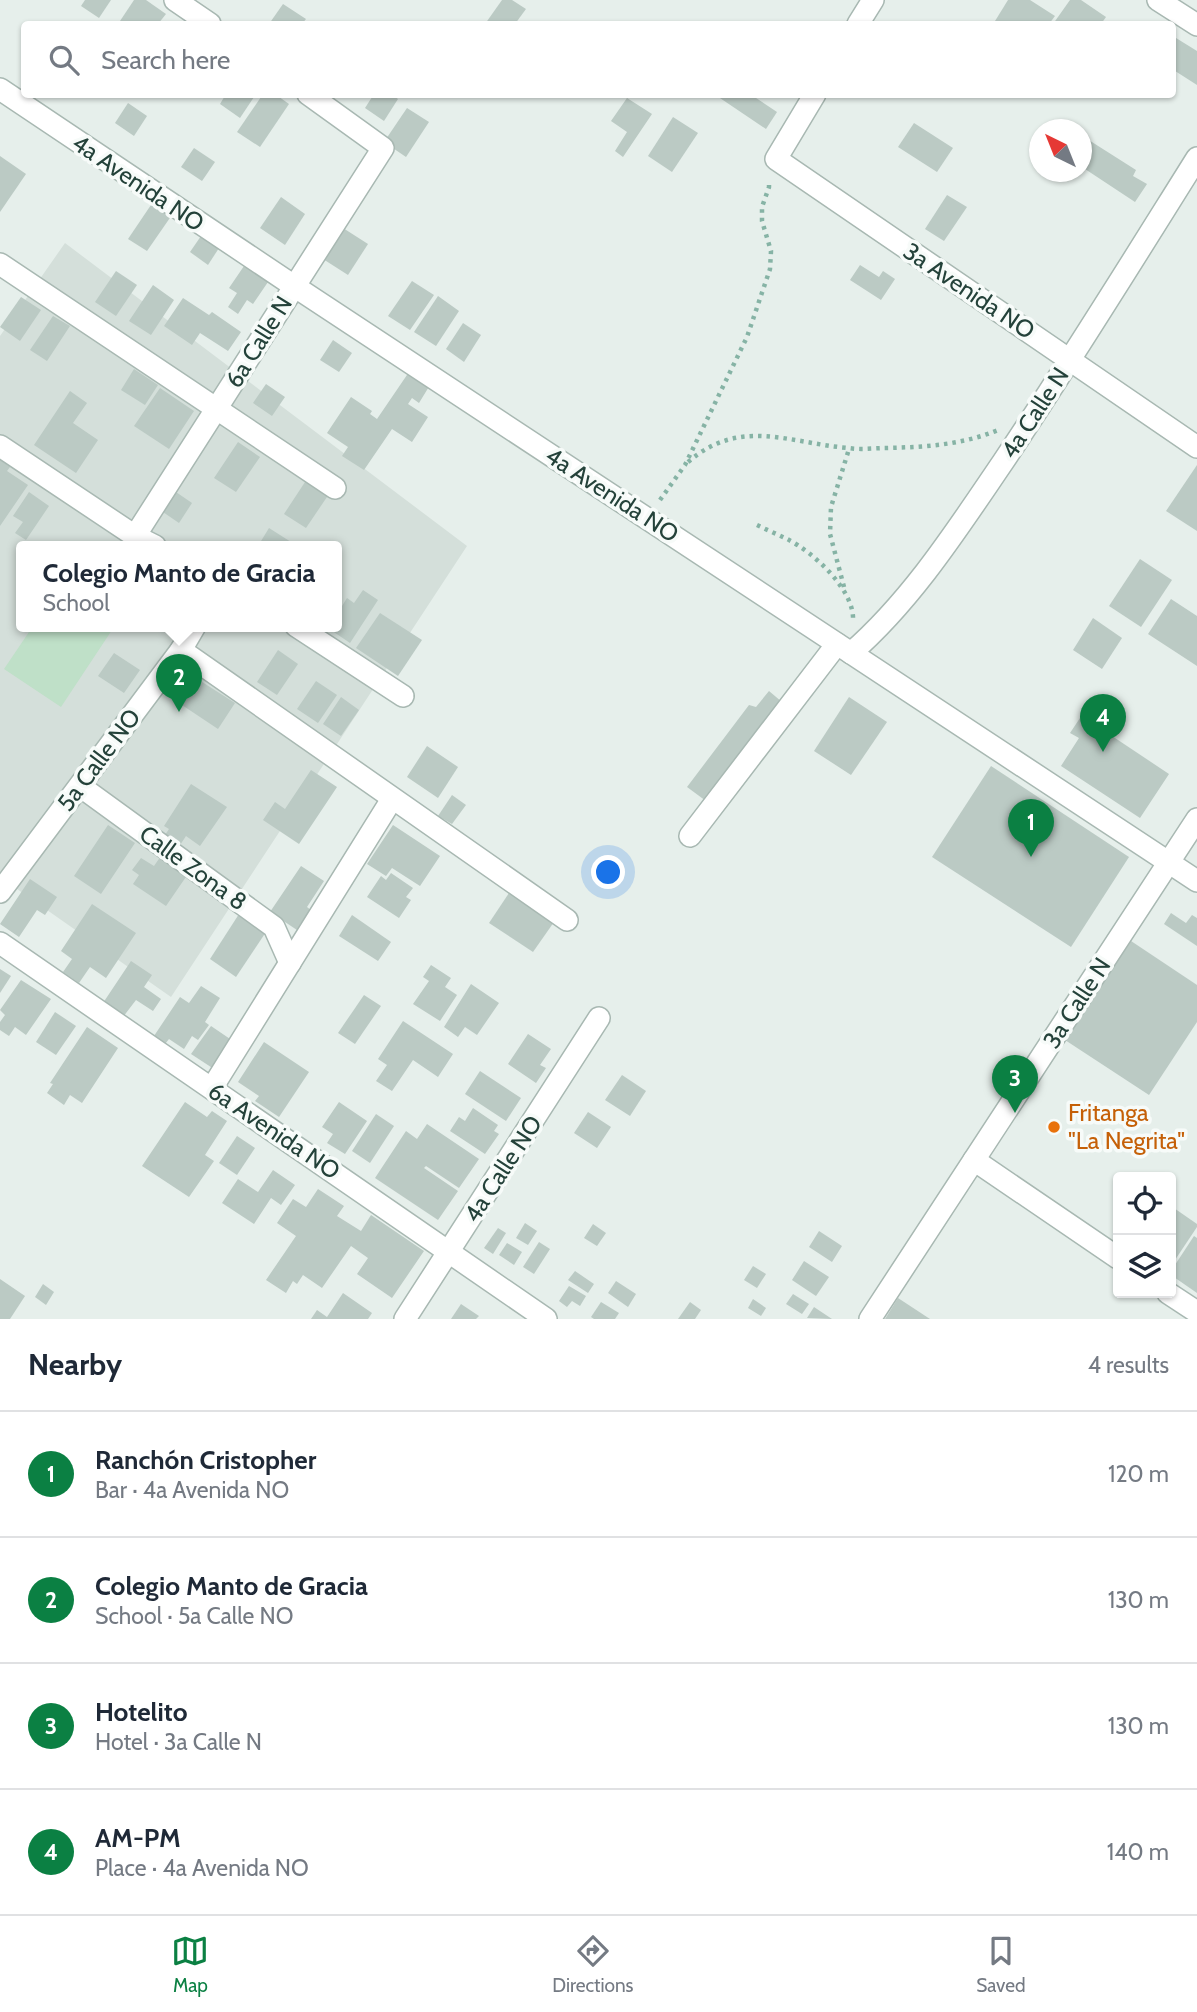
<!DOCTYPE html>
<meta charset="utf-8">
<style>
:root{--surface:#fff;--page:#f2f2f3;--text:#1f2937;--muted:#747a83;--line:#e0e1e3;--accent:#0b8043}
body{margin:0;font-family:Cabin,sans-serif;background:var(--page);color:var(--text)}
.controls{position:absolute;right:21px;bottom:21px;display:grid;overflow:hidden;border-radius:7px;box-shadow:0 2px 5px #0004}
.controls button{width:63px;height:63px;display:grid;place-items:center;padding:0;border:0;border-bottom:2px solid var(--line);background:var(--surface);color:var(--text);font:35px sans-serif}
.compass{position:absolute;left:1029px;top:119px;width:63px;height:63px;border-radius:50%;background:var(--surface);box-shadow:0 2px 5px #0004;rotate:317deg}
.you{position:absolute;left:609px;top:873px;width:24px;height:24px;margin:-18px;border:5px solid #fff;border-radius:50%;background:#1a73e8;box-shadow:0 0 0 10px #1a73e833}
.badge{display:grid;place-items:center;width:46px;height:46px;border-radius:50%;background:var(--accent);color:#fff;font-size:23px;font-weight:700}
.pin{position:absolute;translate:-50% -58px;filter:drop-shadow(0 2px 4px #0008)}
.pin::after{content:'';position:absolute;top:37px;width:24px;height:21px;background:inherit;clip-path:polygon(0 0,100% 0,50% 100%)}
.popup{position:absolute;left:16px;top:541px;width:326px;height:91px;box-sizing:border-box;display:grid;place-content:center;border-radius:7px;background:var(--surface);filter:drop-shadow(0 2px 5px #0005);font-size:23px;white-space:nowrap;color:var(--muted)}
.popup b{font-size:26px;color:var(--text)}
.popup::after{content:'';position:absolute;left:50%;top:100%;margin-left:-14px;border:14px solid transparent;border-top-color:var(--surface)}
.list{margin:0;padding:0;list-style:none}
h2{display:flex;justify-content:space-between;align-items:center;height:91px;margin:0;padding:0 28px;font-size:30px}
h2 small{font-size:23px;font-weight:400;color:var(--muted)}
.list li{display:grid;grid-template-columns:46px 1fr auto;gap:21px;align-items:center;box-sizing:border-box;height:126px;padding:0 28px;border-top:2px solid var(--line)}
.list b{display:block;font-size:26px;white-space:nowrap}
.list p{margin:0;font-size:23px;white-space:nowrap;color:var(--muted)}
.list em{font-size:23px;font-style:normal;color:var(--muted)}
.icon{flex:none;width:38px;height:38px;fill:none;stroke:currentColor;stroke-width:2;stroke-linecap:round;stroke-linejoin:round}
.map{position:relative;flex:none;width:1197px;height:1319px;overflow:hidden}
.search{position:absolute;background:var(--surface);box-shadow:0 2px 5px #0004;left:21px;right:21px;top:21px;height:77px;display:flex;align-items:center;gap:18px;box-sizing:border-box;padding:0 24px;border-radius:7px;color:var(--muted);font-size:26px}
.sheet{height:595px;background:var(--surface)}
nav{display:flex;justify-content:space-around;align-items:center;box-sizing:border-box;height:98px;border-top:2px solid var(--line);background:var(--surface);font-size:19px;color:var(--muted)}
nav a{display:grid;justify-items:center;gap:4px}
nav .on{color:var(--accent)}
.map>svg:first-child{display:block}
</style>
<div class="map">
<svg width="1197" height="1319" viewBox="0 0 1197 1319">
<rect width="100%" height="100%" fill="#e6efeb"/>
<path fill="#d4dfda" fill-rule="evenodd" d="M65,243l402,303 -296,451 -171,-120v-541zM22,546h314v80h-314z"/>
<path fill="#bfe0c8" d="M33,626l81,1 -53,80 -57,-38z"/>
<g fill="#bbcac4">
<path d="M85,0h26l-12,18 -18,-12z"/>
<path d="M134,0h12l20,14 -8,10h-40z"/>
<path d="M502,0h10l14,9 -11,15h-30z"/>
<path d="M1008,0h22l25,16 -6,8h-49l-5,-3z"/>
<path d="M1070,0h11l25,17 -5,7h-48z"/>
<path d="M283,4l23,15 -4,5h-33z"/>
<path d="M1176,38l21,13v34l-25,-16v-25z"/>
<path d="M226,94h30l-16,24 -20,-14z"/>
<path d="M263,94h12l14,10 -29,43 -23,-15z"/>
<path d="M374,94h17l7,5 -14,22 -19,-13z"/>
<path d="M714,94h36l27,18 -11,17z"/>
<path d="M627,98l25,16 -29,43 -8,-6 12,-19 -16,-11z"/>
<path d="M128,103l19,13 -13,20 -19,-13z"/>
<path d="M407,108l22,14 -23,35 -22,-15z"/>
<path d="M673,117l25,16 -26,39 -24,-16z"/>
<path d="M914,123l39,25 -16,24 -39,-25z"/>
<path d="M1084,137l52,33 -3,6 14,8 -12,18 -53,-35v-26z"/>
<path d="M194,148l21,14 -13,19 -21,-14z"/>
<path d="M0,156l26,18 -26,38z"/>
<path d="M947,195l20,12 -23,34 -19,-12z"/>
<path d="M281,197l24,17 -20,31 -25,-17z"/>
<path d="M155,199l19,13 -27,39 -19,-12z"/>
<path d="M343,228l25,16 -20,31 -25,-16z"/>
<path d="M201,236l18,12 -11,17 -18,-13z"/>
<path d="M860,265l19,12 4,-6 12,8 -14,21 -31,-20z"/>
<path d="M244,266l24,16 -15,22 -6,-4 -9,14 -10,-7 9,-14 -8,-5z"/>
<path d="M116,271l21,14 -21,31 -21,-14z"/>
<path d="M412,281l22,14 -24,35 -22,-14z"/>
<path d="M153,285l21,15 -23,35 -22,-14z"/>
<path d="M438,296l21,15 -23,35 -22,-14z"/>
<path d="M21,297l20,13 -21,31 -20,-14z"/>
<path d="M183,298l26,17 3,-3 29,20 -13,19 -28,-18 -8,12 -28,-19z"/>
<path d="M53,316l17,10 -23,35 -17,-11z"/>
<path d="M463,323l18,12 -17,27 -18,-13z"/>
<path d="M333,340l19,13 -13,19 -19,-12z"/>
<path d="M134,369l24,16 -13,20 -24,-15z"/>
<path d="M409,372l21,13 -11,18 -7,-5 -4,6 20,13 -16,25 -20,-13 -28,41 -22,-14 6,-9 -21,-14 24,-36 21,14 -2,3 7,5z"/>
<path d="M266,384l19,13 -13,19 -19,-13z"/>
<path d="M160,388l34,23 -25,38 -35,-23z"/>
<path d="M70,391l17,12 -14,20 25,17 -22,33 -42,-28z"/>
<path d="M238,442l22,15 -24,35 -22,-14z"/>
<path d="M0,460l10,7 -3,4 21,14 -28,41z"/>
<path d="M1197,465v66l-31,-20z"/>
<path d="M307,479l22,15 -23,34 -22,-14z"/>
<path d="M173,490l19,13 -13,20 -19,-13z"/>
<path d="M29,492l20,14 -23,34 -11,-7 8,-11 -10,-6z"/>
<path d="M269,528l22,14 -3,4h-30z"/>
<path d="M1140,559l32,21 -31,47 -32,-21z"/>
<path d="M363,590l15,10 -28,43 -25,-17h12v-12l10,-16 7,5z"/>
<path d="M1171,599l26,17v50l-49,-32z"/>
<path d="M380,613l42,27 -24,36 -42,-28z"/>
<path d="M1093,618l29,20 -20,31 -29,-19z"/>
<path d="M278,650l20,14 -21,31 -20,-13z"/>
<path d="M114,653l26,17 -16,23 -26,-17z"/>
<path d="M199,680l36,23 -17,26 -36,-24z"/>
<path d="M316,681l21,14 -19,28 -21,-14z"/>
<path d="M769,691l13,11 -76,99 -19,-14 62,-82 7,2z"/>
<path d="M341,697l18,13 -18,26 -18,-12z"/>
<path d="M849,697l38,25 -36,53 -37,-24z"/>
<path d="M1092,700l13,8 -11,16 75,50 -29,44 -79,-52 18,-28 -9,-5z"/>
<path d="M427,746l31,21 -20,31 -31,-21z"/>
<path d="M991,766l138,91 -58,90 -139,-90z"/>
<path d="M311,770l26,17 -38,57 -36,-24 12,-18 10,7z"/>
<path d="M191,784l36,23 -27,39 -14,-10 -6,9 -15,-10 4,-6 -5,-3z"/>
<path d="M452,795l14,10 -14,19 -14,-8z"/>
<path d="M108,825l27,18 -34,51 -27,-18z"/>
<path d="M393,825l47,31 -20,30 -28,-18 -6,8 -19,-12z"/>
<path d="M163,853l27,18 -24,35 -33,-22 6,-9 -7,-5 9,-12 13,8z"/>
<path d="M301,866l23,15 -17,26 5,4 -2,18 -9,-6 -4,7 -27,-18z"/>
<path d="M391,873l22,15 -7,9 5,3 -12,18 -32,-21 14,-21 5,4z"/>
<path d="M30,879l27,18 -12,18 -8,-5 -18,27 -19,-13z"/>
<path d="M509,893l45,29 -21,30 -44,-29z"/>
<path d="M92,904l44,29 -30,45 -16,-11 -11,16 -16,-11 9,-13 -11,-8z"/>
<path d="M1171,913l15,10 6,-8 5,3v28l-33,-22z"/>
<path d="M239,914l27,18 -30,45 -26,-18z"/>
<path d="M352,915l39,27 -13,19 -39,-25z"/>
<path d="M1131,941l66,44v37l-48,73 -84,-55z"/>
<path d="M131,961l21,14 -8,12 17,12 -8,12 -17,-11 -13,17 -20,-14z"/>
<path d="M431,965l20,13 -6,9 12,8 -17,26 -27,-17 16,-23 -6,-4z"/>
<path d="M0,969l11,7 -11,17z"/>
<path d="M21,980l30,19 -25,36 -11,-8 -6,9 -9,-6v-8l5,-7 -5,-5z"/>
<path d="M471,984l28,19 -22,32 -12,-8 -7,10 -14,-10z"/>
<path d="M201,986l19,12 -15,24 4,3 -11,15 -6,-4 -8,13 -15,-10 -4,5 -11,-8 26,-39 9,6z"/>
<path d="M364,995l17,11 -26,38 -17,-11z"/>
<path d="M55,1012l21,14 -20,29 -20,-13z"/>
<path d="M403,1021l50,33 -15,23 -25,-17 -21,31 -16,-10 11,-16 -9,-6z"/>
<path d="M211,1026l25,17 -19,28 -26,-17z"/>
<path d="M87,1027l31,21 -36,55 -12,-8 -6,10 -17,-12 6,-9 -3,-1z"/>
<path d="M528,1034l23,15 -11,16 6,3 -10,15 -28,-19z"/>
<path d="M264,1042l45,30 -30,45 -24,-16 4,-5 -21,-14z"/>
<path d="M480,1071l41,27 -15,23 -41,-27z"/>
<path d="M622,1075l24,16 -16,25 -25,-16z"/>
<path d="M185,1102l22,15 5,-6 15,10 -22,34 9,6 -25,36 -47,-31z"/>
<path d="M339,1102l28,19 -22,33 -18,-11 6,-9 -11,-7z"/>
<path d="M473,1108l25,17 -4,6 5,3 -14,20 -35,-23 9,-14 6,4z"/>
<path d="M588,1112l23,15 -14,21 -23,-15z"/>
<path d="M376,1114l18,12 -24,37 -18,-12z"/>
<path d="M427,1124l52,35 -20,29 -33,-22 -2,2 34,23 -20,29 -63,-42 31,-47 11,8z"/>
<path d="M237,1136l18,12 -18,27 -18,-12z"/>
<path d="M273,1170l22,15 -14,20 -10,-7 -17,26 -32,-21 16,-24 20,13z"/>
<path d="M318,1189l26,17 -7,10 24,15 10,-16 53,36 -32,47 -35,-24 11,-16 -17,-12 -29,42 -19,-13 -6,9 -4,-3 -7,12 -20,-13 30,-44 -19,-13 16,-24 13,8z"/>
<path d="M1171,1206l26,18v3l-26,39z"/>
<path d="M525,1223l12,8 -9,14 -12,-7z"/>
<path d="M593,1224l13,9 -9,13 -13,-8z"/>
<path d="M498,1228l8,5 -13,21 -9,-6z"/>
<path d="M819,1231l23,15 -10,16 -23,-15z"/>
<path d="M1194,1236l3,2v55l-26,-18v-4z"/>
<path d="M539,1242l11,7 -16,25 -11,-7z"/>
<path d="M507,1243l15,9 -8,13 -15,-10z"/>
<path d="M804,1261l25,16 -13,19 -24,-16z"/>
<path d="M753,1266l13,8 -9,14 -13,-8z"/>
<path d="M575,1271l19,13 -6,9 -20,-13z"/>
<path d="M0,1279l25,17 -15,23h-10z"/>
<path d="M616,1281l20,13 -8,13 -20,-14z"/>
<path d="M43,1284l11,8 -8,13 -11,-8z"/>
<path d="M569,1286l17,10 -6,10 -8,-5 -5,6 -8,-6z"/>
<path d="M343,1293l29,20 -4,6h-57l6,-9 10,7z"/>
<path d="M793,1294l16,10 -7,10 -16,-10z"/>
<path d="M898,1298l32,21h-45z"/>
<path d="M753,1299l13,9 -5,8 -13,-8z"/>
<path d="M601,1302l18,11 -4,6h-21l-3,-2z"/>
<path d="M690,1302l11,8 -6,9h-17z"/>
<path d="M461,1304l18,12 -3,3h-25z"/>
<path d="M814,1307l18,12 -25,-1z"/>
</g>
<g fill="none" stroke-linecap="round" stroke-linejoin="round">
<g stroke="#a8b8b2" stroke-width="24">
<g id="minor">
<path d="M175,0l35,24"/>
<path d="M1158,0l39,25"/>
<path d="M858,24l15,-24"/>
<path d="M0,89l294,197 903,595"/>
<path d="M815,94l-39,65 421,288"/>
<path d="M0,264l335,224"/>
<path d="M0,446l135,90 20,10"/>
<path d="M135,536l248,-388 -75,-54"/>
<path d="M296,626l107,70"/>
<path d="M181,650l386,270"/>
<path d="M851,653c61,-53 107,-125 152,-191 67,-100 130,-202 194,-304"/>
<path d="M80,786l194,141 16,36"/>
<path d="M690,836l147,-192"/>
<path d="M0,892l181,-242 14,-24"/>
<path d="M0,943l546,376"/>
<path d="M212,1088l180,-289"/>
<path d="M974,1160l144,98"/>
<path d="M1168,1293l29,19"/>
<path d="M405,1319l194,-301"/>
<path d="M870,1319l327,-500"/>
</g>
</g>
<g stroke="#86b3a5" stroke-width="4.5" stroke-dasharray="3.5 5" stroke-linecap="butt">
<path d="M688,462c52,-45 101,-19 160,-14 13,2 26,0 38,0 39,-1 76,-3 112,-18"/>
<path d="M660,500l25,-35 62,-128 23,-68 1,-18 -9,-30v-14l7,-20v-6"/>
<path d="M757,525c10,5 20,9 30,14 26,13 68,51 66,82"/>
<path d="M844,587l-14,-53 1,-27 18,-58"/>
</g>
<use href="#minor" stroke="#fff" stroke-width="21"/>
</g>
<circle fill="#e8710a" stroke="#f7fbf9" stroke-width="2.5" cx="1054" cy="1127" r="7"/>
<g text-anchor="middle" stroke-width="7" stroke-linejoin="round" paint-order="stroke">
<g font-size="24" fill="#24423a" stroke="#f7fbf9">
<text transform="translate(138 183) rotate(34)" y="8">4a Avenida NO</text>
<text transform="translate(969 291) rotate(34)" y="8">3a Avenida NO</text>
<text transform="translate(259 342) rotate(-58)" y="8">6a Calle N</text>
<text transform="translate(1035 413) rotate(-57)" y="8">4a Calle N</text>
<text transform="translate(612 495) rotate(33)" y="8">4a Avenida NO</text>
<text transform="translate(99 760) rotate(-53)" y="8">5a Calle NO</text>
<text transform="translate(193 868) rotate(36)" y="8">Calle Zona 8</text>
<text transform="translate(1077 1003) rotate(-57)" y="8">3a Calle N</text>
<text transform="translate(274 1131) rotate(34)" y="8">6a Avenida NO</text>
<text transform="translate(503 1169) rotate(-57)" y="8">4a Calle NO</text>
</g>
<g font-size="24" fill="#c56008" stroke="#f7fbf9" text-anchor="start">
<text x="1068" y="1121">Fritanga<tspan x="1068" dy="28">"La Negrita"</tspan></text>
</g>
</g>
</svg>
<div class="controls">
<button><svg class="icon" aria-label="locate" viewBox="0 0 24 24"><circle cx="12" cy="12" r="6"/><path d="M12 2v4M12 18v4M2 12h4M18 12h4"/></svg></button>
<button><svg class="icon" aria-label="layers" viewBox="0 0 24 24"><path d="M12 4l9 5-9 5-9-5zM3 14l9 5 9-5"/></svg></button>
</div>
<svg class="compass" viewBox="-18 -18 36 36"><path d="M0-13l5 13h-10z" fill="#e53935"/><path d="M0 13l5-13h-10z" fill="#747a83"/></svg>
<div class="you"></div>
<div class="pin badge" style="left:1031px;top:857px">1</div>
<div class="pin badge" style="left:179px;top:712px">2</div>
<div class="popup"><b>Colegio Manto de Gracia</b>School</div>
<div class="pin badge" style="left:1015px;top:1113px">3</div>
<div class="pin badge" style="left:1103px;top:752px">4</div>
<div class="search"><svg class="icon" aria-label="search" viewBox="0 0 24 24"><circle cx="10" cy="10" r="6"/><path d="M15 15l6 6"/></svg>Search here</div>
</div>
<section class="sheet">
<h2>Nearby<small>4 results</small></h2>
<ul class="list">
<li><span class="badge">1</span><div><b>Ranchón Cristopher</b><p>Bar · 4a Avenida NO</p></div><em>120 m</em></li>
<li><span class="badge">2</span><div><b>Colegio Manto de Gracia</b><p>School · 5a Calle NO</p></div><em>130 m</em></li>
<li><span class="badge">3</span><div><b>Hotelito</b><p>Hotel · 3a Calle N</p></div><em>130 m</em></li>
<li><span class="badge">4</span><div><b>AM-PM</b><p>Place · 4a Avenida NO</p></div><em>140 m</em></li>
</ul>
</section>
<nav>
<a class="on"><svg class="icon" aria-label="map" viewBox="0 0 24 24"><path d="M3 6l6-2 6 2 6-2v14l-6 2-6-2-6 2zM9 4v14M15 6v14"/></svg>Map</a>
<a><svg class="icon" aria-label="directions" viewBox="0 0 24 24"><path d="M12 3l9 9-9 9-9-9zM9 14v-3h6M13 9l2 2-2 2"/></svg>Directions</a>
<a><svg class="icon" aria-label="saved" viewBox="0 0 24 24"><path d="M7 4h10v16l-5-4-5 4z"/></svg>Saved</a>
</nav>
